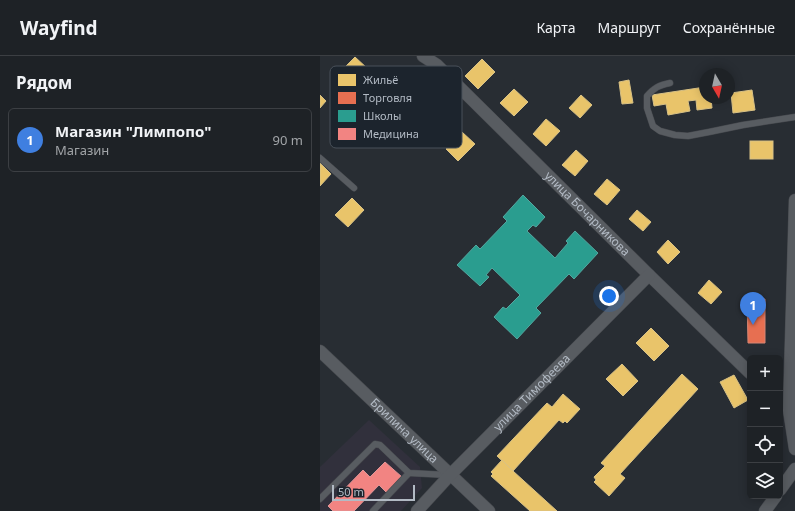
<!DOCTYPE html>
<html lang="ru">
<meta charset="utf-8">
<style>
:root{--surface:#1e2226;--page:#262a2e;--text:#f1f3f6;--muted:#a1a4a7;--line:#3c3f43;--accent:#ea580c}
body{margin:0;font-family:"Noto Sans",sans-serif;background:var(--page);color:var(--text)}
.controls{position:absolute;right:12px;bottom:12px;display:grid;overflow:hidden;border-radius:6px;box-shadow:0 2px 10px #0003}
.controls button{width:36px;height:36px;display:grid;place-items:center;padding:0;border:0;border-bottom:1px solid var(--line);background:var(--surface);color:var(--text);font:20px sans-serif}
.compass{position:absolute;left:379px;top:12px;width:36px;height:36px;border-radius:50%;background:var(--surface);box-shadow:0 2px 10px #0003;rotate:171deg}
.scale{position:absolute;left:12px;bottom:10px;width:83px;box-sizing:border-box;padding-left:4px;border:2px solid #b2bac4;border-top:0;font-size:11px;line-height:14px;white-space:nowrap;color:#b2bac4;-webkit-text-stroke:3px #1c242d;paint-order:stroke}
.you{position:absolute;left:289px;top:240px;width:14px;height:14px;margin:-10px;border:3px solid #fff;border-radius:50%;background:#1a73e8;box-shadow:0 0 0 6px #1a73e833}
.badge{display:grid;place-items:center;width:26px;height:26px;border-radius:50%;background:var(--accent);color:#fff;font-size:13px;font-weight:700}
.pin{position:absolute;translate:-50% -33px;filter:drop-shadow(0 1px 2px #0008)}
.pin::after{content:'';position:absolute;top:21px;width:14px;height:12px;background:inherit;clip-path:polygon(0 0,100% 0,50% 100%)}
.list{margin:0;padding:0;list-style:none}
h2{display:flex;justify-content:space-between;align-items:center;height:52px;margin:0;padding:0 16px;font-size:17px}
h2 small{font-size:13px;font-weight:400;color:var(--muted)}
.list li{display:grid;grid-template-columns:26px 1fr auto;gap:12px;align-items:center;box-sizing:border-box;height:64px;margin:0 8px 8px;padding:0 8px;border:1px solid var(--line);border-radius:6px}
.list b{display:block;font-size:15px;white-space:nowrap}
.list p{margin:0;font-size:13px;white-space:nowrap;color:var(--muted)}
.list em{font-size:13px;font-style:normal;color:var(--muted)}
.icon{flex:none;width:22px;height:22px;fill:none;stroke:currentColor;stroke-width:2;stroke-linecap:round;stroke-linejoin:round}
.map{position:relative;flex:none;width:475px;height:455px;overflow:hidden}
header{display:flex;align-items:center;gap:24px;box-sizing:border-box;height:56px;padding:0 20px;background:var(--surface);border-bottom:1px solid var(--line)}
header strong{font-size:19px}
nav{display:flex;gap:22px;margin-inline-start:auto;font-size:14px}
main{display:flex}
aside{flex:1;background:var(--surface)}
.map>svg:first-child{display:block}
</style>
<header>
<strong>Wayfind</strong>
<nav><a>Карта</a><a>Маршрут</a><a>Сохранённые</a></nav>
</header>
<main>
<aside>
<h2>Рядом<small></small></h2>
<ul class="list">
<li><span class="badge" style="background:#3f7fe0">1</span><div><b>Магазин &quot;Лимпопо&quot;</b><p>Магазин</p></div><em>90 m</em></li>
</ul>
</aside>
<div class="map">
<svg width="475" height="455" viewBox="0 0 475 455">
<rect width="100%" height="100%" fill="#282d33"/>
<path fill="#31303c" d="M49,364l51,47 2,21 -21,23h-81v-44z"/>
<g fill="#e9c46a" stroke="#d8c185">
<path d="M35,1l13,12 -17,17 -13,-12z"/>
<path d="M162,3l13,13 -17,17 -13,-13z"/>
<path d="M309,24l4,23 -11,1 -3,-22z"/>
<path d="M385,31v11h6l1,10 -15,2 -1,-10 -8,1 2,10 -22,4 -2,-11 -12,2 -2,-11z"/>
<path d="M194,33l14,13 -14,14 -14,-13z"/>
<path d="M432,34l3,20 -22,3 -2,-20z"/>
<path d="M0,39l6,6 -6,7z"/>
<path d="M261,39l11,10 -12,13 -11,-10z"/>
<path d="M226,63l14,12 -14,15 -13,-12z"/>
<path d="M142,76l13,12 -17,17 -12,-12z"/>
<rect x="430" y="85" width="23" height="18"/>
<path d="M256,94l12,11 -13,15 -13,-11z"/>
<path d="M0,107l11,11 -11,12z"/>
<path d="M287,123l13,11 -13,15 -13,-11z"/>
<path d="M32,142l12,12 -16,17 -13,-12z"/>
<path d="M317,154l14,12 -8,9 -14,-12z"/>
<path d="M348,184l12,12 -12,12 -11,-12z"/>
<path d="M389,224l13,12 -11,12 -13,-11z"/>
<path d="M331,272l18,18 -15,15 -18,-18z"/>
<path d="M302,308l16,17 -15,15 -17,-17z"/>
<path d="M362,318l16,15 -78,85 5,4 -16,18 -15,-14 2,-2 -2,-3 11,-11 -4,-3z"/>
<path d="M414,319l14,25 -14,8 -14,-26z"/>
<path d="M243,338l17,15 -13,14 -2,-2 -2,2 -4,-3 -46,51 -16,-15 50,-53 5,4z"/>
<path d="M182,404l11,11 44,40h-27l-39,-35 2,-2 -2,-2z"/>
</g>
<path fill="#e76f51" stroke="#d78674" d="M427,243h18v44h-17z"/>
<path fill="#2a9d8f" stroke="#53a69f" d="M203,139l22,22 -9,10 -3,-2 -6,6 28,27 13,-15 -2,-2 9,-10 23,22 -24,26 -5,-5 -33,34 5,5 -24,26 -23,-22 9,-10 3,2 14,-14 -28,-27 -6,7 3,2 -9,9 -23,-21 19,-20 4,4 27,-28 -4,-4z"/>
<path fill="#f28482" stroke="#df9496" d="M65,406l17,15 -15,16 -8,-8 -25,26h-21l-5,-5 35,-36 7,7z"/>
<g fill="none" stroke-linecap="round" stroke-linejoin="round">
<g stroke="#46494e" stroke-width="7">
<g id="service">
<path d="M350,27c-11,2 -16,5 -23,13v12l6,18 7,5 15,4 13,1 21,-4 34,-7 52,-8"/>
<path d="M0,102l34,30"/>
<path d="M0,443l55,-55 5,1 29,28 39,2"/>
<path d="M53,455l36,-38"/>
</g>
</g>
<g stroke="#46494e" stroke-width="13">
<g id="minor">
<path id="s1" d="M103,0l14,9 212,210 101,98"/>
<path d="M475,144l-6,210 6,39"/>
<path id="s2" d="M0,295l169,160"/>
<path d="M460,434l15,-21"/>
<path id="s3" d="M97,455l33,-36 199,-200"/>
<path d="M445,455l11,-15"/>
</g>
</g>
<use href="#service" stroke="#585c61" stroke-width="6"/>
<use href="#minor" stroke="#585c61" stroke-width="12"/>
</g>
<g text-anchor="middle" stroke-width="4" stroke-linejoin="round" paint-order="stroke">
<g font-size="12" fill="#b2bac4" stroke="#1c242d">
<text dy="4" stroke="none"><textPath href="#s1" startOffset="228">улица Бочарникова</textPath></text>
<text dy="4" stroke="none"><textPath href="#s3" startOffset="165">улица Тимофеева</textPath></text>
<text dy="4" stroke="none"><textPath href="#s2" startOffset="116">Брилина улица</textPath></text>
</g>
</g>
<rect x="10" y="10" width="132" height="82" rx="6" fill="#1c242d" stroke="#49515a" stroke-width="1"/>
<rect x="18" y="18" width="18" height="12" fill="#e9c46a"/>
<rect x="18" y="36" width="18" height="12" fill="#e76f51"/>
<rect x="18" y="54" width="18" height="12" fill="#2a9d8f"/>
<rect x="18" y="72" width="18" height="12" fill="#f28482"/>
<g font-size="11" fill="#b2bac4">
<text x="43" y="28">Жильё</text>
<text x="43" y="46">Торговля</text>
<text x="43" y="64">Школы</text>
<text x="43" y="82">Медицина</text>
</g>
</svg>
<div class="controls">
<button>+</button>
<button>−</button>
<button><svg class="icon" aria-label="locate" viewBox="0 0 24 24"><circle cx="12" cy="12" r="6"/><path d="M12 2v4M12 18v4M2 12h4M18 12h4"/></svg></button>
<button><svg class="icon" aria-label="layers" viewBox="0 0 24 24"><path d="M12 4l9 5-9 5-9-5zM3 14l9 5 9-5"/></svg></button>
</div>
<svg class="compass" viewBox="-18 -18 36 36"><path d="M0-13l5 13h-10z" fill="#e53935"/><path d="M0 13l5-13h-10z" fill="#a1a4a7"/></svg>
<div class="scale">50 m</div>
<div class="you"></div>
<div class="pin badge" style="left:433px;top:269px;background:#3f7fe0">1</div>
</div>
</main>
